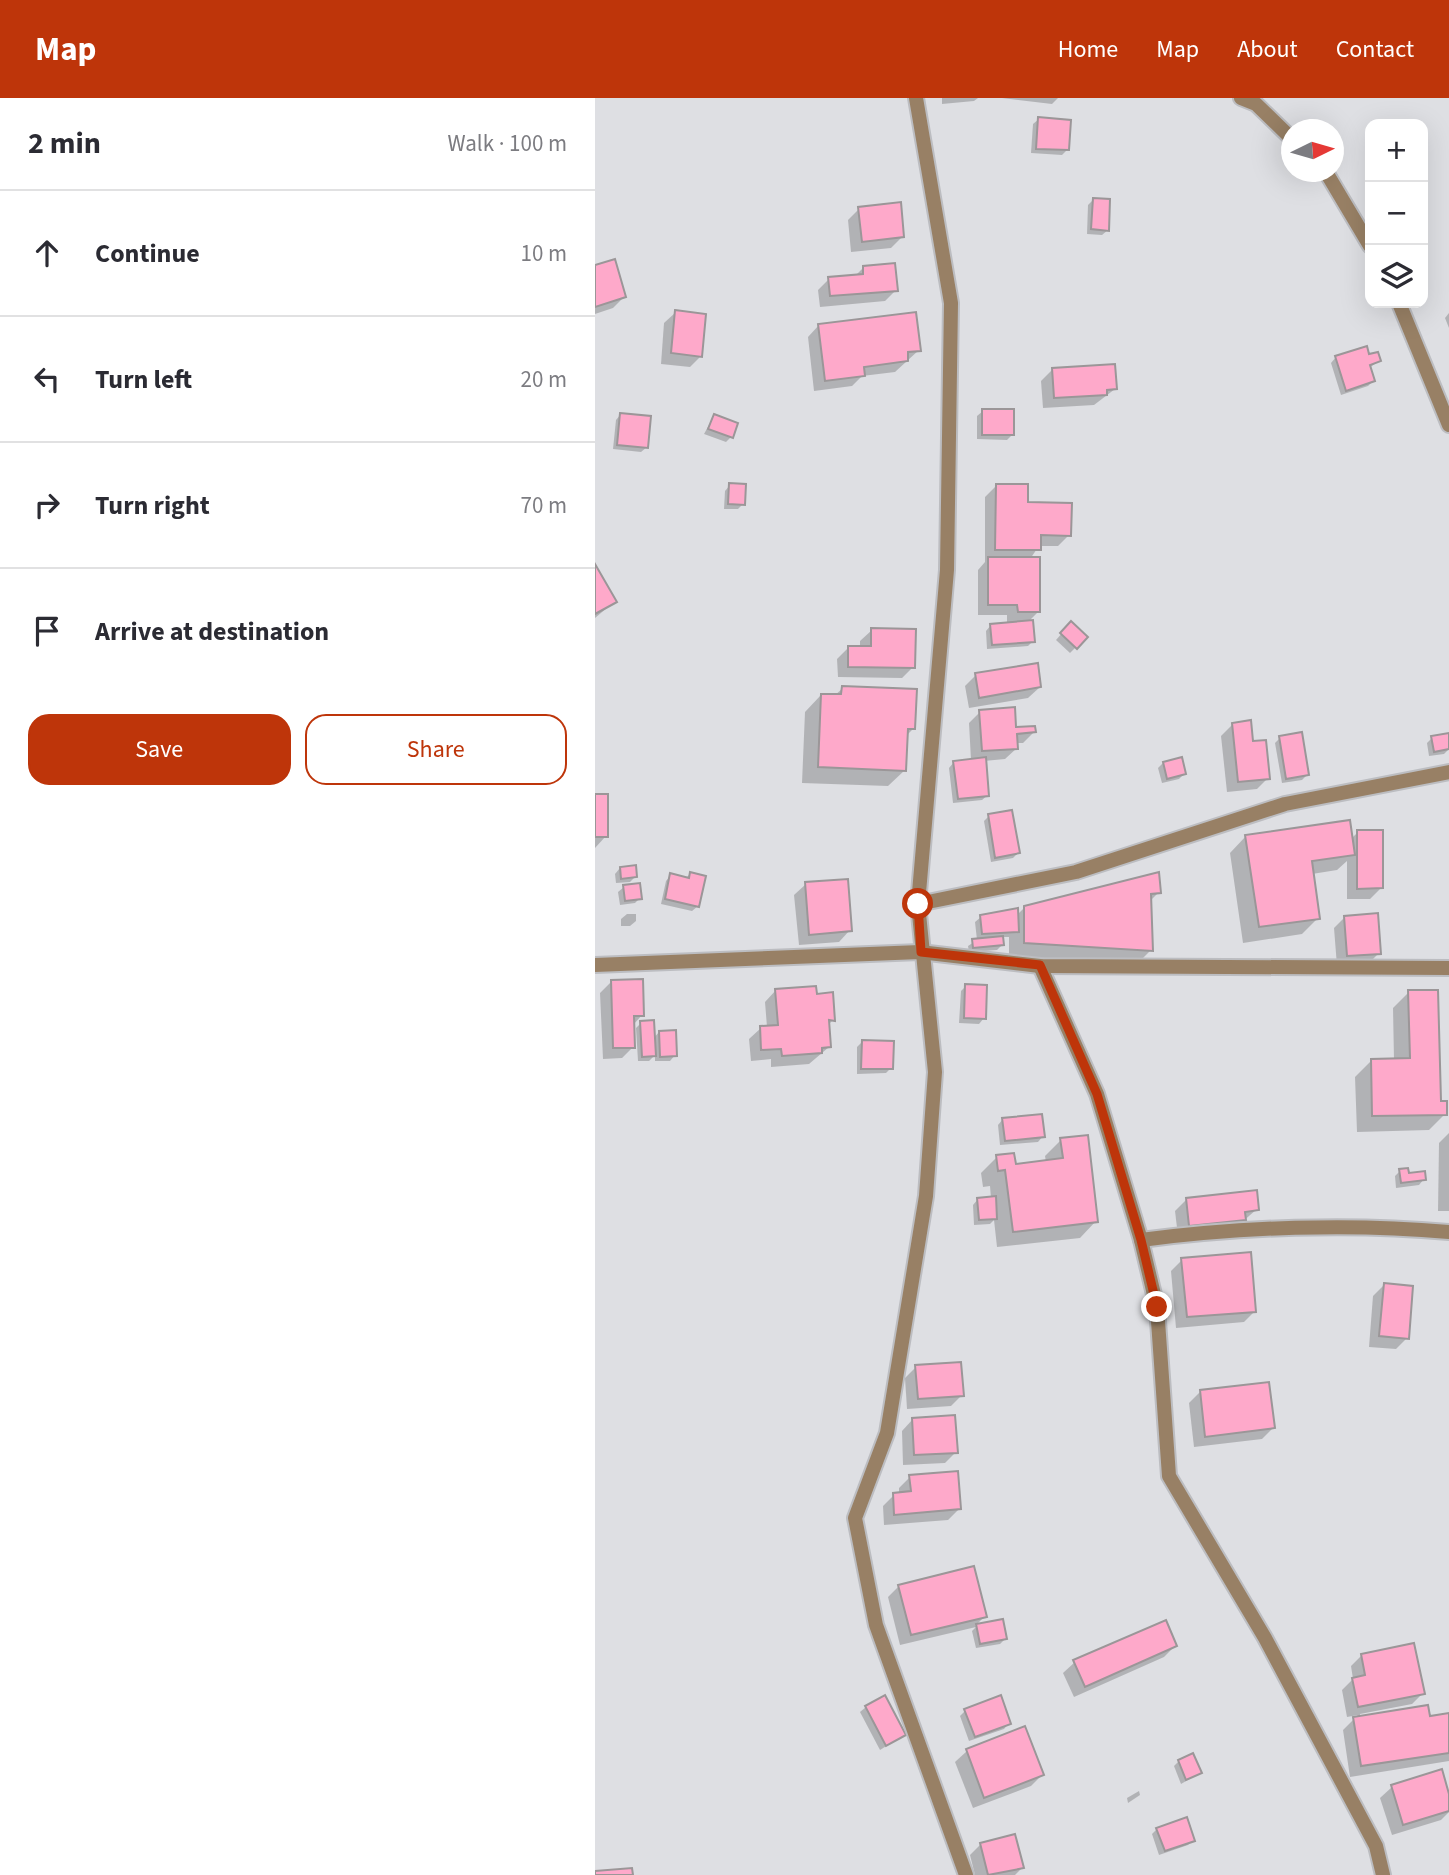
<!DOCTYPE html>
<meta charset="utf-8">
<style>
:root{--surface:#fff;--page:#f7f7f7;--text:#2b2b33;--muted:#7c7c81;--line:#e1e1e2;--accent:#be350a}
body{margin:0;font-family:"Source Sans 3",sans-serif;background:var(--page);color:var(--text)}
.controls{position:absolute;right:21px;top:21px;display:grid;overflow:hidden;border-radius:14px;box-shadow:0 7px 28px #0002}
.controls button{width:63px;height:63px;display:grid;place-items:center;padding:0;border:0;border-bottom:2px solid var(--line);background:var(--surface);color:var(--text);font:35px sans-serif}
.compass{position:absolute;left:686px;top:21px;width:63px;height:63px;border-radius:50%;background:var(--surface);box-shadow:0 7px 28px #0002;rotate:85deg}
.stop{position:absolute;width:21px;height:21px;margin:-16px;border:5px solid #be350a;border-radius:50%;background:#fff}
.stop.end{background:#be350a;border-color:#fff;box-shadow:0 2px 7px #0008}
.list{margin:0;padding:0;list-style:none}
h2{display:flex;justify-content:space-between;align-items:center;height:91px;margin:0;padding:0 28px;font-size:30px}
h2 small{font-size:23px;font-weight:400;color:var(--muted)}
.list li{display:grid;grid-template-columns:46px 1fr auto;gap:21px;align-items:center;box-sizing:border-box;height:126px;padding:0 28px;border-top:2px solid var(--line)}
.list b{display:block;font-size:26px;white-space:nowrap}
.list em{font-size:23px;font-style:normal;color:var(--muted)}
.actions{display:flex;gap:14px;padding:21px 28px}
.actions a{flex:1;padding:16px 0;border:2px solid var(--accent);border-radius:21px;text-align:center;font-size:24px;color:var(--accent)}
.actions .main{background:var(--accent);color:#fff}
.icon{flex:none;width:38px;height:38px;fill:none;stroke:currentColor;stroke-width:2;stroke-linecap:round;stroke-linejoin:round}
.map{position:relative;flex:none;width:854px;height:1777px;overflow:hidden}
header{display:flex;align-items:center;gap:42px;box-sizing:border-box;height:98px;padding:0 35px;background:var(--accent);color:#fff}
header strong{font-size:33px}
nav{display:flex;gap:38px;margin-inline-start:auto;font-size:24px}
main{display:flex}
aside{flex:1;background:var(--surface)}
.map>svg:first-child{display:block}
</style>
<header>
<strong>Map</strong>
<nav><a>Home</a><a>Map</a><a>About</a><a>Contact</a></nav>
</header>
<main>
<aside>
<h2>2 min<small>Walk · 100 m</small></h2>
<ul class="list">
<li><svg class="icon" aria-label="ahead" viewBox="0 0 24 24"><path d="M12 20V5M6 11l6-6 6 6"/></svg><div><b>Continue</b></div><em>10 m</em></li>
<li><svg class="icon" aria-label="left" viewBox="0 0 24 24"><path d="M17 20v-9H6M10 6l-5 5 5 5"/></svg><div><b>Turn left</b></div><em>20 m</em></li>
<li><svg class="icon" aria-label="right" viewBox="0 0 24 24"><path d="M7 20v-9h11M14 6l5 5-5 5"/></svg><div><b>Turn right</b></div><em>70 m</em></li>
<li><svg class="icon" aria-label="arrive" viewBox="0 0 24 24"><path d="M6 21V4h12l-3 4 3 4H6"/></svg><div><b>Arrive at destination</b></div></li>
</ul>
<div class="actions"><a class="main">Save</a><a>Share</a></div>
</aside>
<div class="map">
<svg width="854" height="1777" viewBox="0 0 854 1777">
<rect width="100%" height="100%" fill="#dedfe3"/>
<g fill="#0003">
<path d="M347,0h36l-4,3 -32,3z"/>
<path d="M407,0h56l-6,6z"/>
<path d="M444,21l28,31 -5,5 -31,-2 2,-29z"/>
<path d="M498,102l15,30 -6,5 -15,-1 1,-29z"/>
<path d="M264,111l43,28 -11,11 -40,4 -3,-32z"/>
<path d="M0,169l29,30 -11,11 -18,6z"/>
<path d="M268,170l33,22 -11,11 -65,6 -2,-17 11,-11 25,-2z"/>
<path d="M81,214l25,44 -11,11 -29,-3 3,-41z"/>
<path d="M854,215v15l-4,-10z"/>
<path d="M224,227l100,25 -24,22 -33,4 -10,10 -38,5 -6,-54z"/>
<path d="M741,259l43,4 -10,7 4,13 -5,5 -27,9 -10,-32z"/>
<path d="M457,272l63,19 -21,16 -51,3 -2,-27z"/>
<path d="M388,313l29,24 -5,5 -30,-1v-23z"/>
<path d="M26,316l26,33 -6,5 -28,-3 3,-29z"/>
<path d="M119,318l17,21 -5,5 -22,-8z"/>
<path d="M135,387l13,19 -5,5h-14l1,-18z"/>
<path d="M401,388l73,49 -11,11h-19l-9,13 9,52 -12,12 6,18 -5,5 -41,3 -1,-18 5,-6 16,-1v-9h-29v-45l7,-8v-65z"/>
<path d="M0,470l19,34 -19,16z"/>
<path d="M476,525l15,14 -16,16 -14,-13z"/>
<path d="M277,532l41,37 -11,11 -64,-1 -1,-18 12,-12 11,1v-7z"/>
<path d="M381,577l64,12 -12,11 -59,10 -4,-22z"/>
<path d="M248,590l71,40 -8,8 -1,34 -17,16 -86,-3 3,-71 16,-17 13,1z"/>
<path d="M385,614l35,17 19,3 -11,11h-7l1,5 -12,11 -21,2 4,34 -6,5 -29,3 -4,-35 5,-6 17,-2 -2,-37z"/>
<path d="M638,626l18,19 17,35 -11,11 -30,3 -6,-56z"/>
<path d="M685,640l27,37 -5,5 -20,3 -7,-40z"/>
<path d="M837,640l17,7v4l-5,5 -15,2 -2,-13z"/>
<path d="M568,665l22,10 -6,6 -17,4 -4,-15z"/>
<path d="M0,698l11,40 -11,12z"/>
<path d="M394,718l29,37 -5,5 -22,4 -7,-41z"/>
<path d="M763,734l23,56 -11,11h-23v-38l-10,9 -25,4 6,44 -16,16 -59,9 -13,-90 16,-17 105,3z"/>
<path d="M25,770l15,9 -5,5 -14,1 -1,-9z"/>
<path d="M95,776l8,32 -6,5 -31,-7 5,-23 5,-6 14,4z"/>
<path d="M211,786l44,46 -11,12 -40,3 -5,-50z"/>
<path d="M29,789l16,11 -5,5 -15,2 -2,-13z"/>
<path d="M564,794l-10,10 2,48 -16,16 -126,-7v-22h-8l1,8 -5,5 -28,2 -1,-6 9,-6 -2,-18 6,-5 35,-1 9,-9z"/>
<path d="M32,816h9v7l-6,5h-9v-7z"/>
<path d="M750,819l34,36 -11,11 -31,2 -3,-38z"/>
<path d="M16,884l31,33 -8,9 -1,23 -11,11 -19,1 -3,-66z"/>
<path d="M371,888l18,32 -5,6 -20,-1 2,-32z"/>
<path d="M181,892l57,30 -5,5 1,22 -20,17 -38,3v-8l-20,2 -2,-22 12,-11 6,-1 -2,-25z"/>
<path d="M814,894l36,122 -16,16 -72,2 -2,-55 16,-16 23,-1 -1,-52z"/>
<path d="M46,925l12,16 6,-7 16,23 -5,6h-15v-6l-6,6h-11l-2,-33z"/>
<path d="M267,944l29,26 -5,5 -29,1v-27z"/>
<path d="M408,1021l40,17 -5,6 -38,3 -2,-20z"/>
<path d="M854,1035v78h-11l1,-68z"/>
<path d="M466,1042l35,81 -16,17 -83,9 -3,-27 -4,4 -16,1 -1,-20 5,-6 13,-1 -1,-12 -7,1 -2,-14 16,-16 17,9 32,-4 -1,-6z"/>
<path d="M805,1073l7,4 17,4 -5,6 -23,3 -1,-12z"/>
<path d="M591,1102l71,9 -24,21 -55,6 -3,-25z"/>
<path d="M587,1162l73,51 -11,11 -68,6 -5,-57z"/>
<path d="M789,1187l23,53 -11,11 -27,-2 4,-51z"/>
<path d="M321,1269l46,28 -11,11 -44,3 -2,-31z"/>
<path d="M605,1294l73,36 -11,11 -68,8 -5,-44z"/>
<path d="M318,1321l43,33 -11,11 -42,2 -1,-34z"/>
<path d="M315,1379l50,31 -12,12 -64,5 -1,-19 11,-11 5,-1v-6z"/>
<path d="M304,1488l86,30 -10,10 27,-5 3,18 -5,5 -24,4 -4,-17 4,-4 -76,18 -12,-48z"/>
<path d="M580,1548l-11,11 -90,40 -11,-24 12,-11z"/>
<path d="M767,1557l61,38 -11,11 -52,10v4h68l21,-3v46l-99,16 -7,-47 15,-15 -11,2 -5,-27 11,-11 -2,-13z"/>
<path d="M271,1609l38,28 -24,15 -20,-38z"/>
<path d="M370,1613l44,12 -5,6 -35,12 -9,-25z"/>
<path d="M429,1630l18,47 -11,11 -58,22 -18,-46 12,-11z"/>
<path d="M584,1663l21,12 -19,11 -7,-18z"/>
<path d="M797,1689l57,13v12l-8,8 -49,15 -12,-37z"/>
<path d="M544,1693l1,4 -12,8 -1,-5z"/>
<path d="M562,1731l36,11 -5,5 -29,10 -7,-21z"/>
<path d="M386,1746l41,24 -7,7h-40l-5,-20z"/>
</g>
<g fill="#fea9ca" stroke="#9b9698" stroke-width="2">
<path d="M443,19l33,3 -2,30 -33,-1z"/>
<path d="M498,100l17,1 -1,32 -18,-2z"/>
<path d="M306,104l3,35 -42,5 -4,-35z"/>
<path d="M20,161l11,38 -31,10v-42z"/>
<path d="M300,165l3,28 -68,5 -2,-19 35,-3v-8z"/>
<path d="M80,212l31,4 -4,43 -31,-4z"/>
<path d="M321,214l5,39 -13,1v9l-44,6 1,9 -40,5 -7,-57z"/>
<path d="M772,248l2,8 9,-2 3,9 -11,4 5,16 -29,10 -11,-35z"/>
<path d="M520,266l2,25 -10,1v5l-53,3 -2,-30z"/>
<rect x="387" y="311" width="32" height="26"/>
<path d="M25,315l31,3 -3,32 -31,-3z"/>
<path d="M119,316l24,9 -5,15 -25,-9z"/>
<path d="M134,385l17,1 -1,21 -17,-1z"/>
<path d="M401,386h32v18l44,1 -1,33 -30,-1v15h-46z"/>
<path d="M393,459h52v55h-22l-1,-7h-29z"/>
<path d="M0,466l22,38 -22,12z"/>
<path d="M438,522l2,22 -43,3 -2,-21z"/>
<path d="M476,523l17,16 -11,12 -17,-16z"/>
<path d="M276,530l45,1 -1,39 -67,-1v-21h23z"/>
<path d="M443,565l3,24 -62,11 -4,-25z"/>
<path d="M247,588l75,3 -2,40h-7l-2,42 -88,-4 3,-73h20z"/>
<path d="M420,609l1,20 19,-1 1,6 -19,2 1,15 -36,2 -3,-41z"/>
<path d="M656,622l2,21 13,-1 4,39 -32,3 -6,-59z"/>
<path d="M707,634l7,43 -23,4 -7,-43z"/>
<path d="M854,635v16l-15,3 -3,-16z"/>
<path d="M391,659l3,39 -31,3 -5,-38z"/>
<path d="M587,659l4,17 -19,5 -4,-17z"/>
<rect x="0" y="696" width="13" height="43"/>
<path d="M417,712l8,43 -25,5 -7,-44z"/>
<path d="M755,722l5,35 -43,6 8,58 -61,8 -14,-92z"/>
<path d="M762,732h26v58l-26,1z"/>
<path d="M41,767l1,12 -16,2 -1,-12z"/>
<path d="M95,774l16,4 -7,31 -34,-8 5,-26 19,5z"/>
<path d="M564,774l2,21 -10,1 2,57 -129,-8v-37z"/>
<path d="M253,781l4,52 -43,4 -4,-53z"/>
<path d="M45,785l2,16 -17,2 -2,-16z"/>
<path d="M423,810l1,24 -37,2 -2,-19z"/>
<path d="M783,815l3,41 -34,2 -3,-40z"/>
<path d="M408,838l1,9 -31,3 -1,-9z"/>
<path d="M48,881l1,37h-10l1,32h-22l-2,-68z"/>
<path d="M370,886l22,1 -1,34 -22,-1z"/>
<path d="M221,888l1,8 16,-2 2,29 -6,-1 2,27 -9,1v5l-40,3 -1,-7 -20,1 -1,-24 18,-1 -3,-36z"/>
<path d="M813,892h30l3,111h6v14l-75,1 -1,-57 39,-1z"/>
<path d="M59,922l2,36 -14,1 -2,-36z"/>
<path d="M81,932l1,26 -17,1 -1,-26z"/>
<path d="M267,942l32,1 -1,28h-32z"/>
<path d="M447,1016l3,23 -40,4 -3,-23z"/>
<path d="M493,1037l10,87 -85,10 -8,-62 -7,1 -2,-16 18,-2 2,11 47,-6 -3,-20z"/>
<path d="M813,1070l1,5 16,-2 1,9 -25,3 -2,-14z"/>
<path d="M662,1092l2,20 -14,2 1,8 -57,6 -3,-28z"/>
<path d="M401,1098l1,23 -18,1 -2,-22z"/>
<path d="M656,1154l5,60 -69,5 -6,-59z"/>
<path d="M789,1185l29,3 -4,53 -30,-3z"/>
<path d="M366,1264l3,34 -46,3 -3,-34z"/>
<path d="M674,1284l6,46 -70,9 -5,-47z"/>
<path d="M360,1317l3,38 -44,2 -2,-37z"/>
<path d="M363,1373l3,38 -67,6 -1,-22 18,-2 -2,-16z"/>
<path d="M379,1468l13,51 -76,18 -13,-50z"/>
<path d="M408,1521l4,20 -27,5 -4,-20z"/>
<path d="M571,1522l11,26 -92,41 -12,-27z"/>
<path d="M819,1545l11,51 -67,13 -6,-29 13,-3 -4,-21z"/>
<path d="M290,1597l21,40 -20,11 -21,-40z"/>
<path d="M406,1597l10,29 -36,13 -11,-28z"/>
<path d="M833,1607l2,11 19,-3v40l-88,13 -8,-49z"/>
<path d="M430,1628l19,49 -60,23 -18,-49z"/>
<path d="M598,1655l9,20 -16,7 -8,-20z"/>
<path d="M847,1671l7,25v17l-46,14 -12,-40z"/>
<path d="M592,1719l8,24 -30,10 -9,-23z"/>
<path d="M420,1736l9,34 -36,7 -8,-32z"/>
<path d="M37,1770l1,7h-38v-4z"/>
</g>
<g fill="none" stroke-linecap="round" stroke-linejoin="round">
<g stroke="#bcbdc1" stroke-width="18">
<g id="street">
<path d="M321,0l35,205 -4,267 -29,334 17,168 -9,124 -39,237 -32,85 21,107 90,250"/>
<path d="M646,0l15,6 35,34"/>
<path d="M731,74l44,74"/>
<path d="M804,205l50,122"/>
<path d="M323,806l158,-32 209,-68 164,-32"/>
<path d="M0,867l325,-13 120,14 409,2"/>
<path d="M445,868l57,128 44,146 16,67 12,169 96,162 111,208 7,29"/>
<path d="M546,1142c99,-13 209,-17 308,-8"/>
</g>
</g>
<use href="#street" stroke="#988065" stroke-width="14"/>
</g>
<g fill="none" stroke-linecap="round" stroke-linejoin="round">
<path stroke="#be350a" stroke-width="9" d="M323,806l3,48 119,13 57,129 44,146 16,67"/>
</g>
</svg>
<div class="controls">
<button>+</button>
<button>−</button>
<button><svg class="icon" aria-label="layers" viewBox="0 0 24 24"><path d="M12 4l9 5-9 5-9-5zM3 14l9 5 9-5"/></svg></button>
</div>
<svg class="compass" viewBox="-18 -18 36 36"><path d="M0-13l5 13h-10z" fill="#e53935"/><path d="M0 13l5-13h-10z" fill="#7c7c81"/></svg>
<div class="stop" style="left:323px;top:806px"></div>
<div class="stop end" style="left:562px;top:1209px"></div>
</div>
</main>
